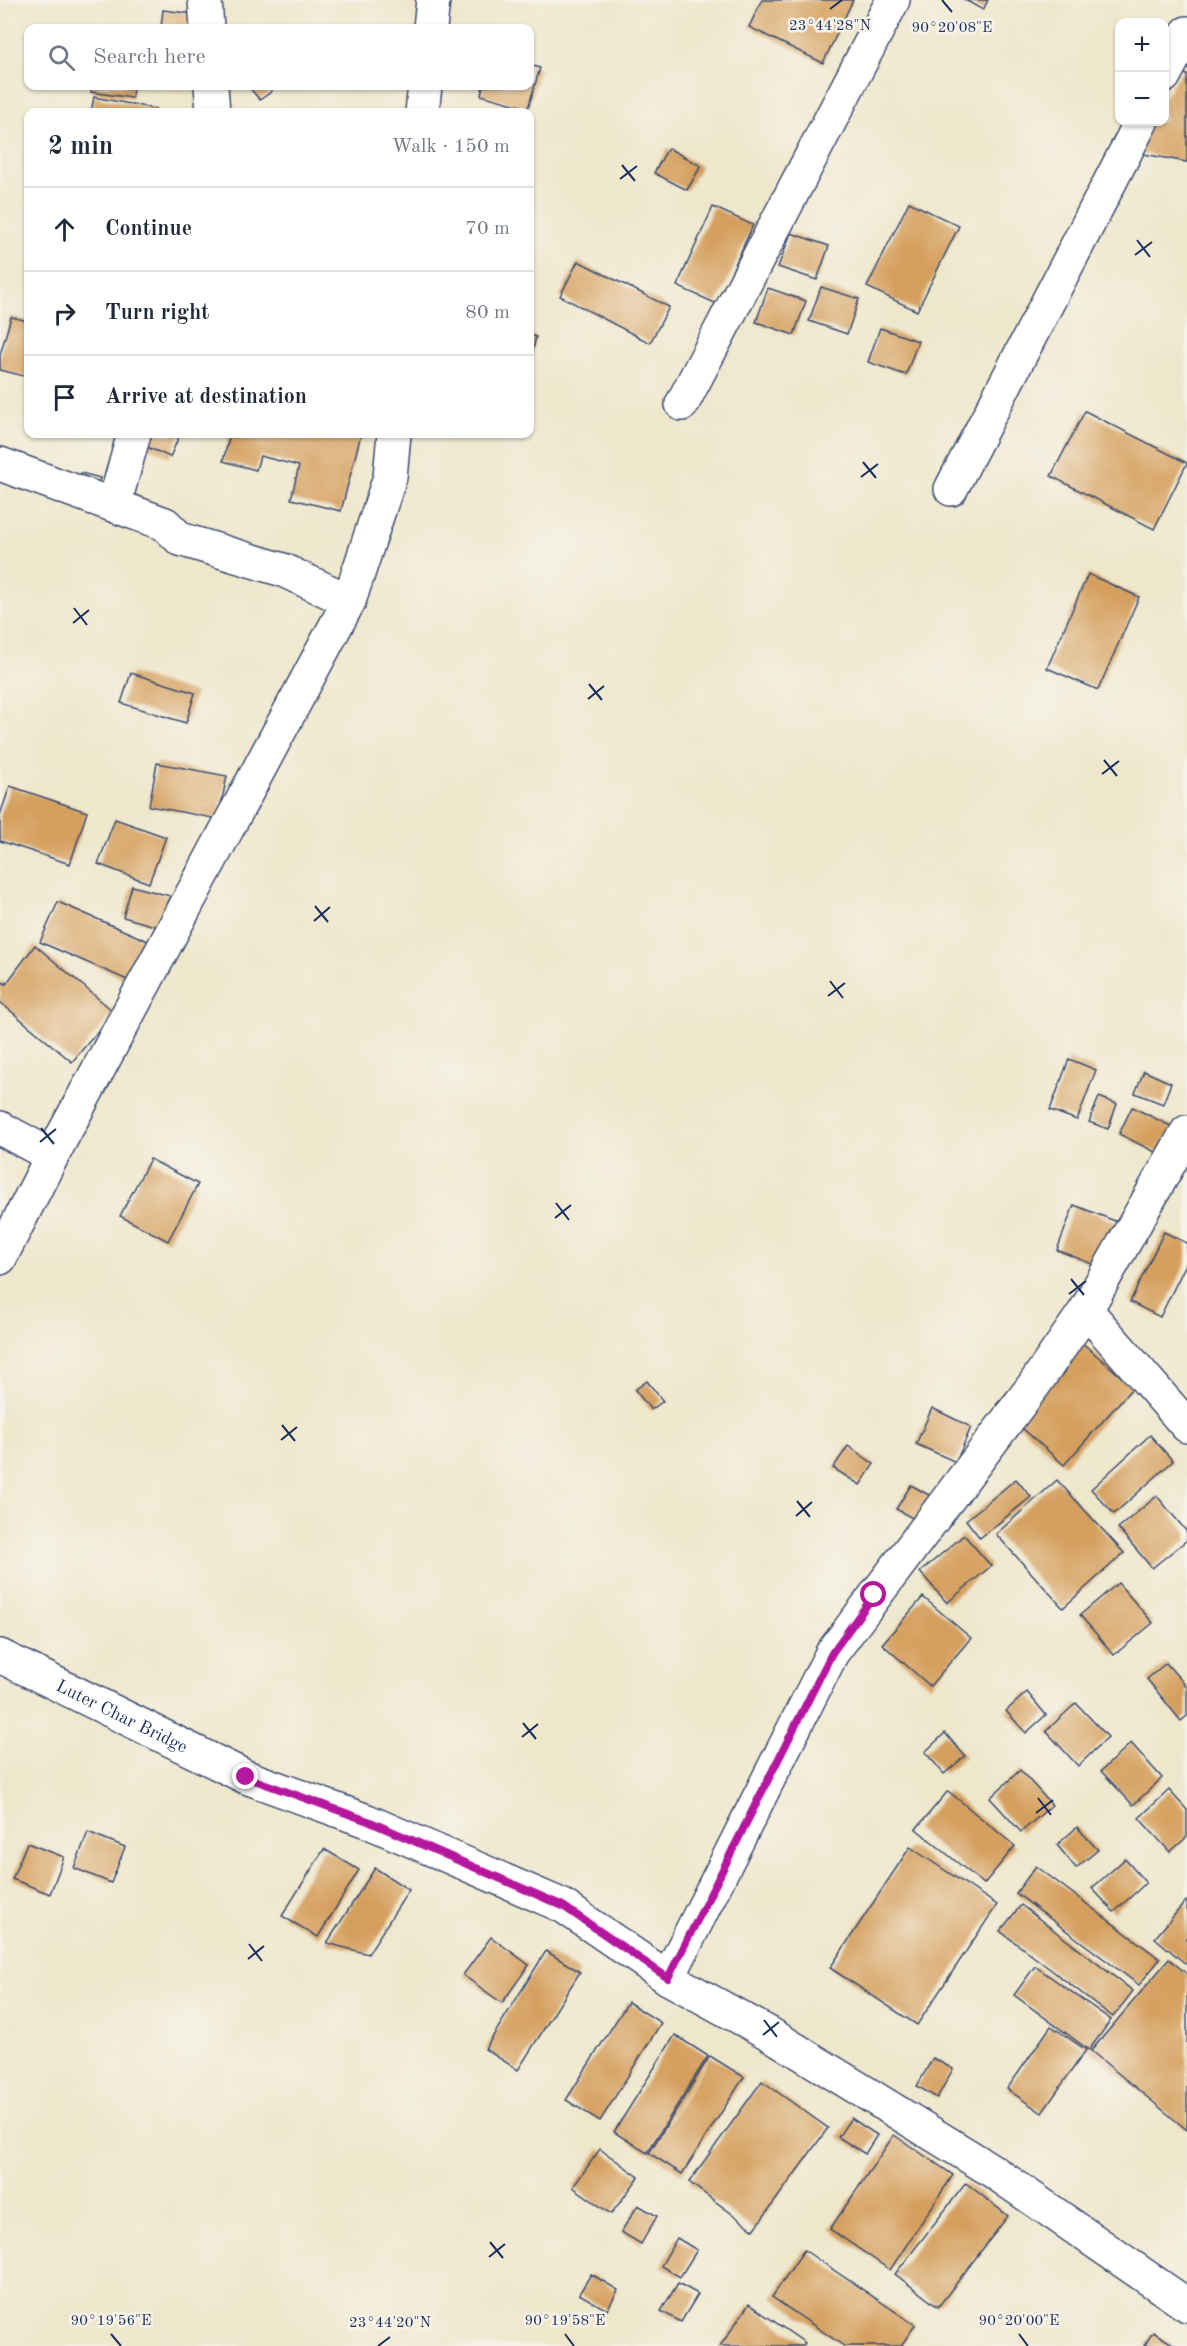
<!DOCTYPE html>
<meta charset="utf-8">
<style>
:root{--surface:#fff;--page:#f6f6f7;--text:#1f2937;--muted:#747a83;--line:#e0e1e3}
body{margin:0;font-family:"Old Standard TT",serif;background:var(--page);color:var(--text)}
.controls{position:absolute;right:18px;top:18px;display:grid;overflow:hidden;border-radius:12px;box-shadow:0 2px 4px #0004}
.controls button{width:54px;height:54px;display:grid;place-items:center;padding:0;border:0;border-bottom:2px solid var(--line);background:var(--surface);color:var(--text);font:30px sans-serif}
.stop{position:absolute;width:18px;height:18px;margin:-14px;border:4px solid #b5179e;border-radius:50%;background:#fff}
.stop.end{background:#b5179e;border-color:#fff;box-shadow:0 2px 6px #0008}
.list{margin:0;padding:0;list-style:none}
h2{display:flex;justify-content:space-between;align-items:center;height:78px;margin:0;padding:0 24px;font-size:26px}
h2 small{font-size:20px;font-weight:400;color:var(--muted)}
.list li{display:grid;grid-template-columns:39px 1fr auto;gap:18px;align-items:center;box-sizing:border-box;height:84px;padding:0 24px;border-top:2px solid var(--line)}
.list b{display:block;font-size:22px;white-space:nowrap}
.list em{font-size:20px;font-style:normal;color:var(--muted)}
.icon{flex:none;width:33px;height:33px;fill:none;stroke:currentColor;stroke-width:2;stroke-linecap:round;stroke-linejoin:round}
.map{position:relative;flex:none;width:1187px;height:2346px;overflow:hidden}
.search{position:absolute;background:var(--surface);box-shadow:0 2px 4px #0004;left:24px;top:24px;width:510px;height:66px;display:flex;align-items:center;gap:15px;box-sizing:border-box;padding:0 21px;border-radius:12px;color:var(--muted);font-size:22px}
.panel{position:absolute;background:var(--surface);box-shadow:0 2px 4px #0004;left:24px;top:108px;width:510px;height:330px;border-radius:12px}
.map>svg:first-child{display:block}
</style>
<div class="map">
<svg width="1187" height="2346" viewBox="0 0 1187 2346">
<rect width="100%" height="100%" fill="#f7f3e8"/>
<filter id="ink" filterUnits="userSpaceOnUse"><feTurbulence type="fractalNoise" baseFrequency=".0167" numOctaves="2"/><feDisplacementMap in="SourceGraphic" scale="12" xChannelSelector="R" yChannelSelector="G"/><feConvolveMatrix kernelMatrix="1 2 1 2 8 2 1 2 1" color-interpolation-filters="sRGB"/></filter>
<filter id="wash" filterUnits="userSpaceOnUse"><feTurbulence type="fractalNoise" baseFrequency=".008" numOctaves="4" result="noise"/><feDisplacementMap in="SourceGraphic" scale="24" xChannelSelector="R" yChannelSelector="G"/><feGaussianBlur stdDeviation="1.35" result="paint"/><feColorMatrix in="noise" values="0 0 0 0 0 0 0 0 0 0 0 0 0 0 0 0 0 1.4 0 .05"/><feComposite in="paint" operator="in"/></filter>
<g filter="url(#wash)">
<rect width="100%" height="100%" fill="#eee7cc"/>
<g id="blocks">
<g fill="#d5a05e">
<path d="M762,0h91l-30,63 -74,-36z"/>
<path d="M965,0h23l-5,10z"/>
<path d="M163,10l54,7 -1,11h-55z"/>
<path d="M530,65l10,3 -12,40 -47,-13 2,-9h47z"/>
<path d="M1180,72l7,3v87l-54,-10 18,-30h13v-24z"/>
<path d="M92,86h41l-1,12 -41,-6z"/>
<path d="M248,86h20l4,5 -12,9z"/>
<path d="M94,97l62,12 -1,3h-64z"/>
<path d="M668,148l33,18 -14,24 -33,-17z"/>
<path d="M909,202l50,24 -42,85 -50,-24z"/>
<path d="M713,207l40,18 -36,79 -40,-18z"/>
<path d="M791,233l38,13 -12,34 -39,-13z"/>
<path d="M578,261l91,46 -19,36 -90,-47z"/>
<path d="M821,287l38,12 -12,35 -38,-13z"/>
<path d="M768,288l38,13 -12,34 -38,-13z"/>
<path d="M11,317l17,4v56l-28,-7v-15z"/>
<path d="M880,328l38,13 -12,34 -38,-13z"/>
<path d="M530,335l6,2 -6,24z"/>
<path d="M1085,411l102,52 -33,66 -103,-53z"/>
<path d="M131,434h49l-10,23 -41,-18z"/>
<path d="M230,434h131l-20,77 -50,-12 8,-33 -39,-10 -4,14 -33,-9z"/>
<path d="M81,473l19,5 -6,23 -20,-6z"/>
<path d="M1088,574l51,23 -41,93 -51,-22z"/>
<path d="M131,673l64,20 -9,30 -65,-20z"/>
<path d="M157,763l70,13 -9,43 -69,-13z"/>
<path d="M10,786l77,26 -17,52 -70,-23v-26z"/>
<path d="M115,819l51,18 -17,46 -51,-19z"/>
<path d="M132,886l38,10 -8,32 -39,-11z"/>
<path d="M58,902l92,40 -18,40 -92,-40z"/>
<path d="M35,945l79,67 -42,50 -72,-60v-21l6,3z"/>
<path d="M1069,1059l27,11 -19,50 -27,-10z"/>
<path d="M1144,1071l27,12 -8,21 -28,-11z"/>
<path d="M1099,1097l18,7 -9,25 -19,-7z"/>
<path d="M1132,1107l43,21 -14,27 -42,-21z"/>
<path d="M150,1159l48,25 -30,57 -48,-25z"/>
<path d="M1074,1205l46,18 -18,45 -45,-18z"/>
<path d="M1164,1232l23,11v19l-27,55 -30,-15z"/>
<path d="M1064,1327l69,60 -69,78 -68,-60z"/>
<path d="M647,1381l16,20 -12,9 -16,-20z"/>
<path d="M932,1408l39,19 -15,35 -40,-18z"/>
<path d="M1150,1435l23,26 -59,53 -23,-25z"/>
<path d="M848,1446l26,18 -14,21 -27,-17z"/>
<path d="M1016,1479l15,18 -51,41 -14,-18z"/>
<path d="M1057,1480l67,73 -61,55 -67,-74z"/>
<path d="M911,1485l25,14 -13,25 -27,-15z"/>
<path d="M1157,1496l30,36v8l-35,28 -34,-40z"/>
<path d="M964,1535l27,31 -44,37 -27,-31z"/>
<path d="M1118,1583l35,40 -39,32 -34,-40z"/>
<path d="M923,1597l48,41 -41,48 -48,-42z"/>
<path d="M1166,1663l21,24v29l-6,5 -34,-42z"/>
<path d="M1027,1692l19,23 -20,18 -20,-22z"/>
<path d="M1076,1703l32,34 -30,29 -32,-35z"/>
<path d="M945,1733l20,23 -21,18 -19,-22z"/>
<path d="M1131,1743l31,35 -29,27 -32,-34z"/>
<path d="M1020,1770l32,35 -31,27 -31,-34z"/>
<path d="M1169,1790l18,20v27l-17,15 -31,-34z"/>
<path d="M948,1791l67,55 -31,38 -68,-55z"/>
<path d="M1077,1827l21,23 -22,18 -19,-23z"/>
<path d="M88,1832l37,15 -14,36 -37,-15z"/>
<path d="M27,1843l37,14 -14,37 -38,-15z"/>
<path d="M910,1847l87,58 -80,120 -87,-57z"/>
<path d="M324,1849l35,21 -41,67 -36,-21z"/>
<path d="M1125,1859l21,24 -32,29 -22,-24z"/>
<path d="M1036,1866l124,93 -21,26 -123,-92z"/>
<path d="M375,1868l34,22 -41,64 -41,-11z"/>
<path d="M1186,1901l1,1v63l-32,-27z"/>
<path d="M1021,1905l112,86 -20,26 -113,-86z"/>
<path d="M491,1937l38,28 -27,38 -39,-28z"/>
<path d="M546,1951l34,21 -62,98 -33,-21z"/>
<path d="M1169,1959l18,15v156l-96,-79z"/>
<path d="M1035,1966l76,54 -22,30 -75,-55z"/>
<path d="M628,2002l33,21 -61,98 -34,-21z"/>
<path d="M1051,2026l35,24 -44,63 -35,-24z"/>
<path d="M675,2035l33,21 -61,97 -33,-21z"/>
<path d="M710,2056l34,21 -62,97 -33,-21z"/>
<path d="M933,2058l20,11 -16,29 -20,-12z"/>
<path d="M762,2081l66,47 -74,102 -65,-48z"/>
<path d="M851,2118l26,17 -12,19 -27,-17z"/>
<path d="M894,2135l59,40 -63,95 -60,-41z"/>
<path d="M600,2149l39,28 -28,37 -38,-27z"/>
<path d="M966,2183l42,33 -70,91 -43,-33z"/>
<path d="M638,2205l19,11 -16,28 -20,-12z"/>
<path d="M677,2238l20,12 -17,27 -19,-11z"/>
<path d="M804,2250l111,75 -14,21h-57l-72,-49z"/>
<path d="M591,2274l27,16 -11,20 -28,-16z"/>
<path d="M678,2283l20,11 -17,28 -20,-11z"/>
<path d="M749,2304l56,39 -2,3h-83z"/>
<path d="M1153,2332l23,14h-32z"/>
</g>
</g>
</g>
<g filter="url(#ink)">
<use href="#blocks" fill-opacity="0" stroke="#3b4b6e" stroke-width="1.5"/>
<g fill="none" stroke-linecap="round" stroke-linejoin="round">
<g stroke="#3b4b6e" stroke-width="36">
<g id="minor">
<path d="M205,0l2,28"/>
<path d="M430,28l3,-28"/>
<path d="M1164,76l23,-43"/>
<path d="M211,86l2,26"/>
<path d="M422,112l3,-26"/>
<path d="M682,404l211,-404"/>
<path d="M0,464l165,60 15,15 103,31 66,31"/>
<path d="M951,489l190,-367"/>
<path d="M114,505l20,-71"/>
<path d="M0,1128l52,28"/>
<path d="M0,1258l52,-102 297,-555 41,-124 4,-43"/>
<path d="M1086,1310l101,116"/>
<path id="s1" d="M0,1656l246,121 121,44 196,85 105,72 102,56 221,136 196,135"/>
<path d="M668,1978l164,-325 202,-268 52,-75 101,-178"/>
</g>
</g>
<use href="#minor" stroke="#fff" stroke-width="33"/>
</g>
</g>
<g fill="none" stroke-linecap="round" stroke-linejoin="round" filter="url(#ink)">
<path stroke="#b5179e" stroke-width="8" d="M246,1777l122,44 195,85 105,72 164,-325 42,-58"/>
</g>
<path fill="none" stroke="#1b2f5e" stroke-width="2" d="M942,0l10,12M830,9l12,-9M622,165l13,16M620,179l17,-13M1137,240l13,17M1135,255l17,-13M863,462l13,16M861,477l17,-13M74,608l13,17M73,623l16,-13M589,684l13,16M588,699l16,-13M1104,760l13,16M1102,774l17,-13M315,906l13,16M314,921l16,-14M830,981l13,17M828,996l17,-13M41,1128l13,16M40,1142l16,-13M556,1203l13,17M555,1218l16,-13M1071,1279l13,16M1069,1294l17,-13M282,1425l13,16M281,1440l16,-13M797,1501l13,16M796,1516l16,-14M523,1723l13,16M522,1737l16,-13M1038,1798l13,17M1036,1813l17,-13M249,1944l13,17M248,1959l16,-13M764,2020l13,17M763,2035l16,-13M490,2242l13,16M489,2257l16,-13M111,2334l10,12M565,2334l9,12M1019,2334l9,12M378,2346l12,-9"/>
<g text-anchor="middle" stroke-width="5" stroke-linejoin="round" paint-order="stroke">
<g font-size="18" fill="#1b2f5e" stroke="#f7f3e8">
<text dy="6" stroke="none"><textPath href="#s1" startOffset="136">Luter Char Bridge</textPath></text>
</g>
</g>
<g font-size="15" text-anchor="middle" fill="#1b2f5e" stroke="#f7f3e8" stroke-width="5" stroke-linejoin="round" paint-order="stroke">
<text x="830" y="30">23°44'28"N</text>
<text x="952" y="32">90°20'08"E</text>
<text x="111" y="2325">90°19'56"E</text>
<text x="565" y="2325">90°19'58"E</text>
<text x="1019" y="2325">90°20'00"E</text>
<text x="390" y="2327">23°44'20"N</text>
</g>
</svg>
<div class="controls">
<button>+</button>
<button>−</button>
</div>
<div class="stop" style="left:874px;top:1595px"></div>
<div class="stop end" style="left:246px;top:1777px"></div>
<div class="search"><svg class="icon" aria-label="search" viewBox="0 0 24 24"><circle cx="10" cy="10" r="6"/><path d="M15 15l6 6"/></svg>Search here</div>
<section class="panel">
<h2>2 min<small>Walk · 150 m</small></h2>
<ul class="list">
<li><svg class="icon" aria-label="ahead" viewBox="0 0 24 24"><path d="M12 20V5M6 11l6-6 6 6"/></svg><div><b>Continue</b></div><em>70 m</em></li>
<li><svg class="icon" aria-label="right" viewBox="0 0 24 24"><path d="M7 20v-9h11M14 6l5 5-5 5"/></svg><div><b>Turn right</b></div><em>80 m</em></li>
<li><svg class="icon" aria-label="arrive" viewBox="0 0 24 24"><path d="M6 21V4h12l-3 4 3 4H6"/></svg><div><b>Arrive at destination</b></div></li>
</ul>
</section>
</div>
